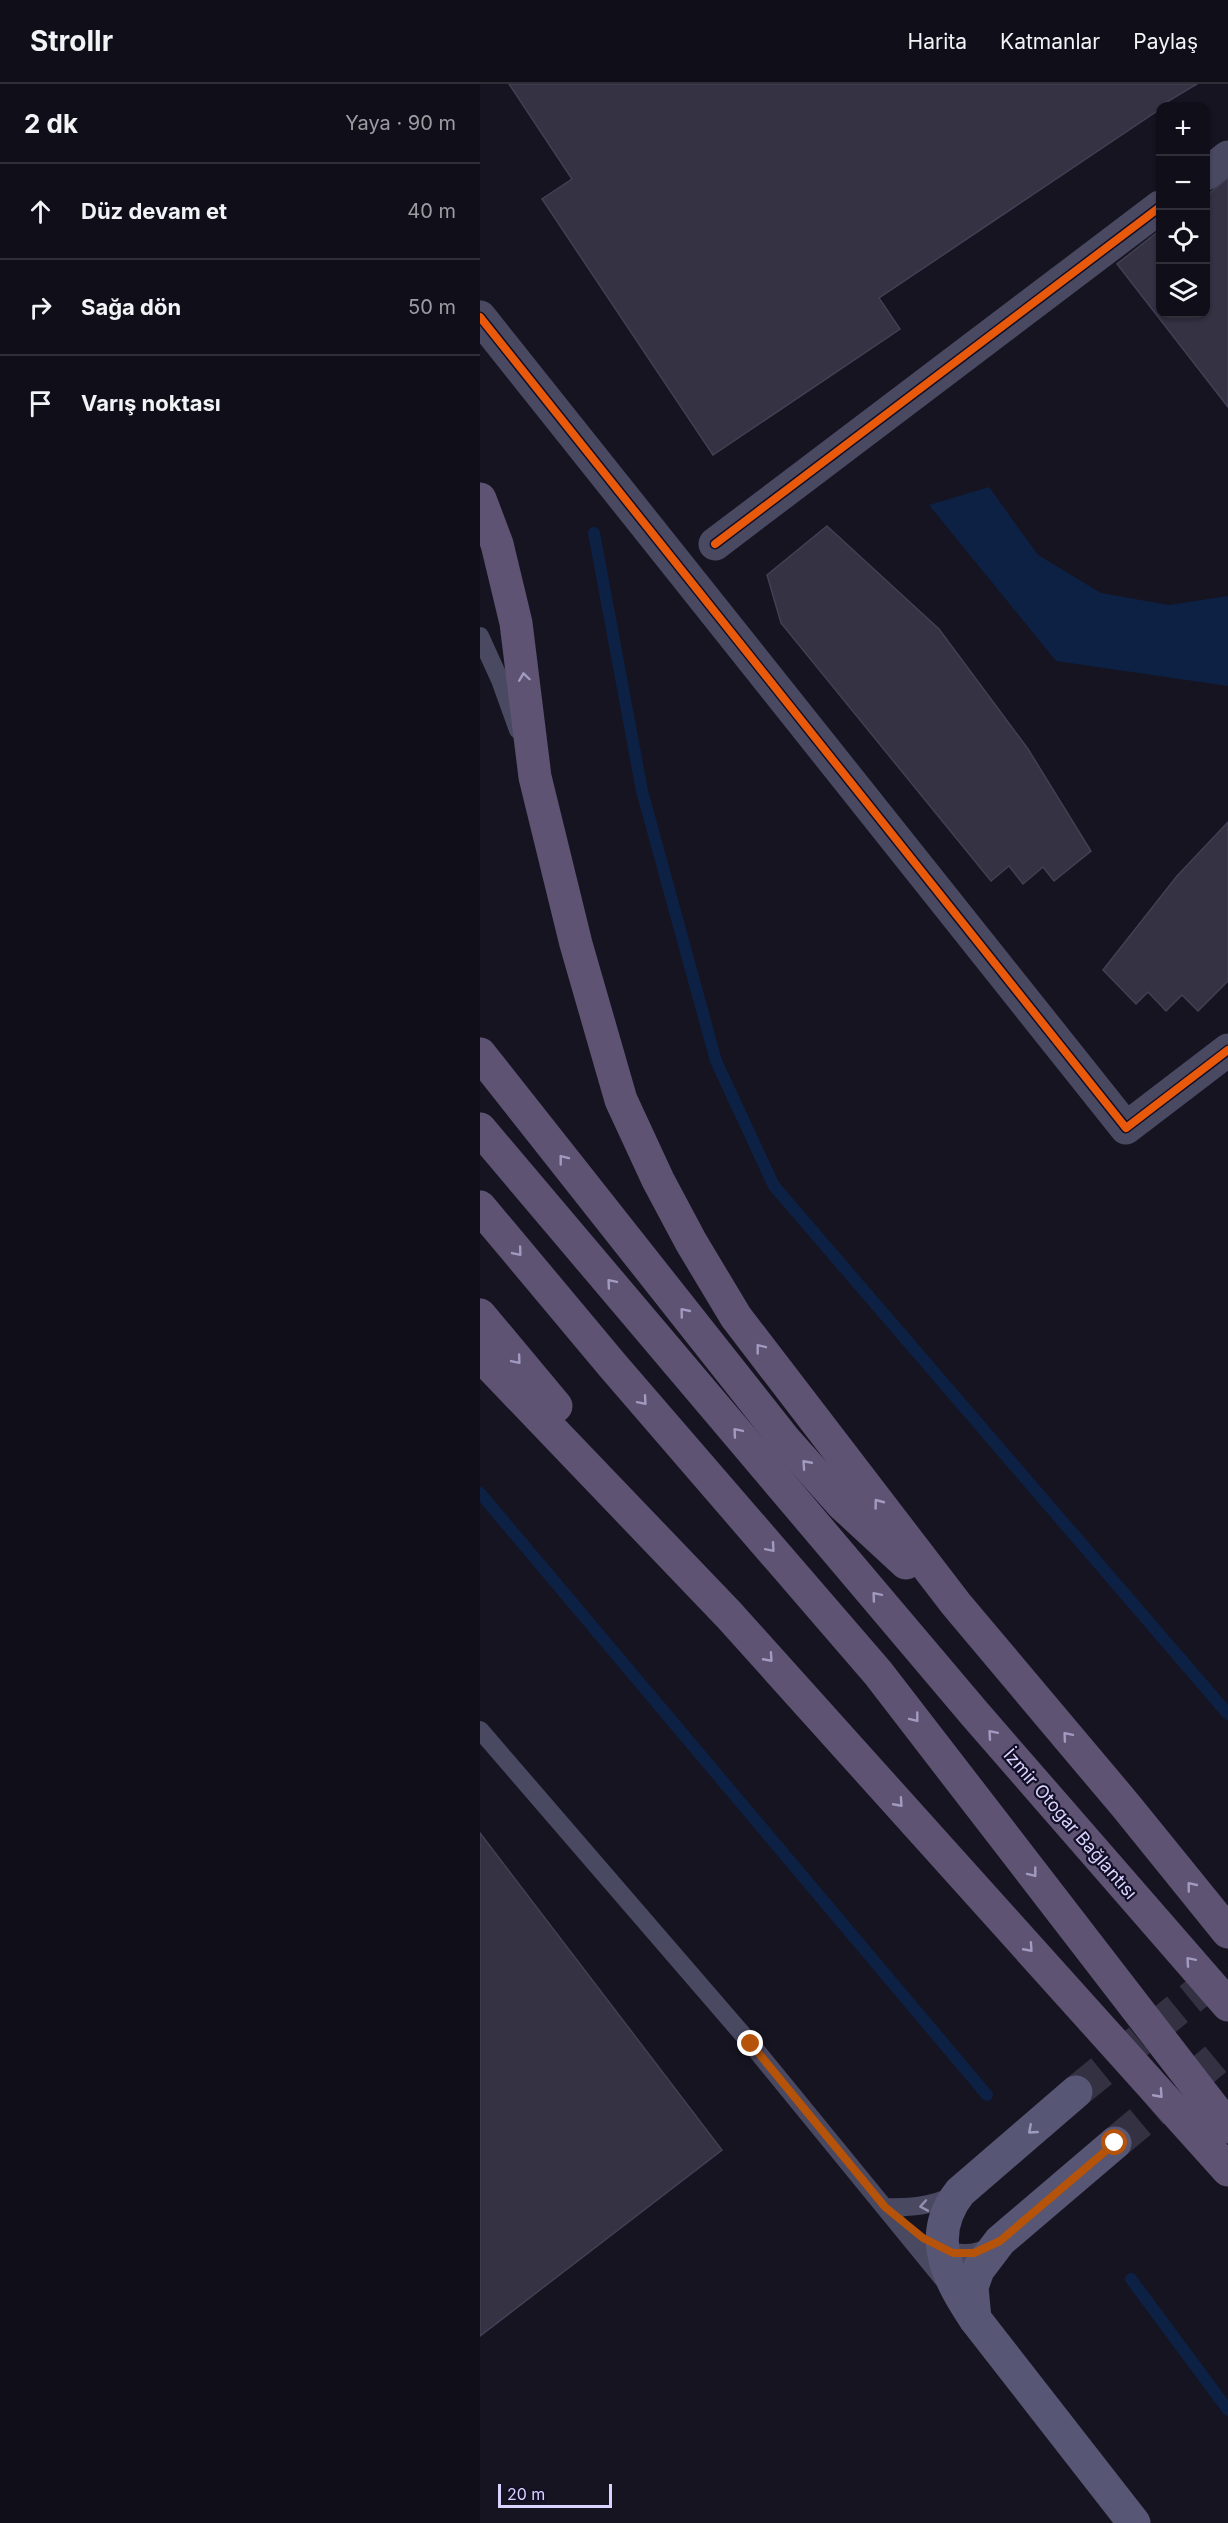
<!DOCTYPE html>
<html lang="tr">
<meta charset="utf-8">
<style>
:root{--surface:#100f19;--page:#191822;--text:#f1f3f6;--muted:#9c9ca2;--line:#302f38}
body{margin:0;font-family:Inter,sans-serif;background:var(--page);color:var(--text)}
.controls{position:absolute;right:18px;top:18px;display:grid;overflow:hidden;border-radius:12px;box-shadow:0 2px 4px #0004}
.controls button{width:54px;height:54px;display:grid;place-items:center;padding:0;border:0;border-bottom:2px solid var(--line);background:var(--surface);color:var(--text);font:30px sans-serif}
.scale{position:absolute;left:18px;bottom:15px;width:114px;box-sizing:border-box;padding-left:6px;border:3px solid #d9d4ff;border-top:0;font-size:16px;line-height:21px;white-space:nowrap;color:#d9d4ff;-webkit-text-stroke:4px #130f26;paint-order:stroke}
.stop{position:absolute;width:18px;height:18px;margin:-14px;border:4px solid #b45309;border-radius:50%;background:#fff}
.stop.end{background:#b45309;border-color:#fff;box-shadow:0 2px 6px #0008}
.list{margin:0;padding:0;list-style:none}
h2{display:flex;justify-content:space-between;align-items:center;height:78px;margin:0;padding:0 24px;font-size:26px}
h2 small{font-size:20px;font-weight:400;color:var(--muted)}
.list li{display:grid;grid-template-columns:39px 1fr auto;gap:18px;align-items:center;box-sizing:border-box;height:96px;padding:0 24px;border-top:2px solid var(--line)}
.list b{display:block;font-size:22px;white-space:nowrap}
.list em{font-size:20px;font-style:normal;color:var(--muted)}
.icon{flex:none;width:33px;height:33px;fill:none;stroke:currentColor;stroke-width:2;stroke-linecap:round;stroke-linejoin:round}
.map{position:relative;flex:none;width:748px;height:2439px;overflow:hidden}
header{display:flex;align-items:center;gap:36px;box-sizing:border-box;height:84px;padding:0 30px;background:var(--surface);border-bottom:2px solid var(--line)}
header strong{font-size:28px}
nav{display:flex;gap:33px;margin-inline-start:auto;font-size:21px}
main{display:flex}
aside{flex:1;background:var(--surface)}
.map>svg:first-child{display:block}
</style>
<header>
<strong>Strollr</strong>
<nav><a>Harita</a><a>Katmanlar</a><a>Paylaş</a></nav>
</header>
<main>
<aside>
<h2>2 dk<small>Yaya · 90 m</small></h2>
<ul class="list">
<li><svg class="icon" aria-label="ahead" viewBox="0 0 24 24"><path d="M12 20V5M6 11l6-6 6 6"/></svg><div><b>Düz devam et</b></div><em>40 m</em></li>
<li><svg class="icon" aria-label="right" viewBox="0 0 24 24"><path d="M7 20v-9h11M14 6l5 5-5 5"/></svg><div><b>Sağa dön</b></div><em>50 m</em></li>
<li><svg class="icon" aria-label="arrive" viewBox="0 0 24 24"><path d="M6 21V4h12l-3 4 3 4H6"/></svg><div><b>Varış noktası</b></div></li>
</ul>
</aside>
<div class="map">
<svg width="748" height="2439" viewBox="0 0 748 2439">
<rect width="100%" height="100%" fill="#161421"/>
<path fill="#0d2144" d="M509,403l49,68 63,38 68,12 59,-9v90l-172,-25 -127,-156z"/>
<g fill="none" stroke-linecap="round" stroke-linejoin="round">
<g stroke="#0d2144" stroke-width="12">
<path d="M114,449l48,258 74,270 58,125 454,528"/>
<path d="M0,1409l507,602"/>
<path d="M651,2195l97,131"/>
</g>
</g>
<g fill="#343243" stroke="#433f54" stroke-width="1.5">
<path d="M29,0h688l-37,22v3l-281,189 21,31 -187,126 -171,-256 30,-20z"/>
<path d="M748,94v229l-111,-143 43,-34v84h46v-118z"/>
<path d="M347,442l112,103 89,120 63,102 -37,30 -11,-14 -20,17 -14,-18 -18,15 -210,-258 -14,-48z"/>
<path d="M748,738v159l-30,30 -16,-16 -16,16 -18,-19 -12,12 -33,-34 74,-94z"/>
<path d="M0,1749l242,317 -242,186z"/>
</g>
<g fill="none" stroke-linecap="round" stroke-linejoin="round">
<g stroke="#333142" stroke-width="33" stroke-dasharray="33 16" stroke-linecap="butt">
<path d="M596,2008l152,-124"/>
<path d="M635,2059l113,-94"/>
</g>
<g stroke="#4a4962" stroke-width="18">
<path d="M0,552l20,44 18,50"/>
<path d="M0,1646l271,314 192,235"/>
<path d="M405,2123c26,1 46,-1 70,-12"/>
<path d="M459,2163c18,8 36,9 53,-2"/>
</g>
<g stroke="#4a4962" stroke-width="33">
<path d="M726,90l22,-17"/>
<path d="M0,233l646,811 102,-78"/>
<path d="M235,460l445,-337"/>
</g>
<g stroke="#575674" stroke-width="33">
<path d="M596,2008l-116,100c-35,44 -12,86 15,127l159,204"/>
<path d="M495,2235l-3,-32 6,-17 22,-29 115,-98"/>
</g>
<g stroke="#5e5373" stroke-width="33">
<path d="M0,415l17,45 19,79 19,154 41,167 45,156 37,80 33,62 45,75 220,287 170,202 102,126"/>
<path d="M0,970l305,386 57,64 64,59"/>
<path d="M0,1045l494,584 254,292"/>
<path d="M0,1123l133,159 265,307 350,454"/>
<path d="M0,1231l76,91"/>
<path d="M0,1271l249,260 499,555"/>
</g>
<g stroke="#130f26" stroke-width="11">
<g id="cycleway">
<path d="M0,233l646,811 102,-78"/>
<path d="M235,460l445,-337"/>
</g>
</g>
<use href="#cycleway" stroke="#e8590c" stroke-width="8"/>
</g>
<defs><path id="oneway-chevron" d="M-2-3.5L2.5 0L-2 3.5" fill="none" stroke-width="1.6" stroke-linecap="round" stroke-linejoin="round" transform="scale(1.5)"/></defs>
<g stroke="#a29ac0">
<use href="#oneway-chevron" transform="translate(44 593) rotate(-98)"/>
<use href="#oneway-chevron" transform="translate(83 1075) rotate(-128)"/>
<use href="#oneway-chevron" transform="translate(38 1168) rotate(50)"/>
<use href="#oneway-chevron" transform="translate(131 1199) rotate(-130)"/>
<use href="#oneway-chevron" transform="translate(204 1228) rotate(-129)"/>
<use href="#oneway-chevron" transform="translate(280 1264) rotate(-128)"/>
<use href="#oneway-chevron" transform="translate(37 1276) rotate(50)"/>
<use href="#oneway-chevron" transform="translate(163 1317) rotate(49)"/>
<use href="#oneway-chevron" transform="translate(257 1348) rotate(-130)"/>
<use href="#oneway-chevron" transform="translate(326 1380) rotate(-132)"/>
<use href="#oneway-chevron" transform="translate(398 1419) rotate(-127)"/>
<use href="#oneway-chevron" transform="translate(291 1464) rotate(49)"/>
<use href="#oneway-chevron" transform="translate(396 1512) rotate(-130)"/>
<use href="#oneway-chevron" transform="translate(289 1574) rotate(48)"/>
<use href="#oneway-chevron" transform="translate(435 1634) rotate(52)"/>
<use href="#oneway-chevron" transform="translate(512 1650) rotate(-131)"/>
<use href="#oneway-chevron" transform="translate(587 1652) rotate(-130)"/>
<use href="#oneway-chevron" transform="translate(419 1719) rotate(48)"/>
<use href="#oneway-chevron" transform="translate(553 1789) rotate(52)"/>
<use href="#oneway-chevron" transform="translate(711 1802) rotate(-129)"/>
<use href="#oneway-chevron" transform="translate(549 1864) rotate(48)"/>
<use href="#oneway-chevron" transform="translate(710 1877) rotate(-131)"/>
<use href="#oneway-chevron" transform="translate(679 2010) rotate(48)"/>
</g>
<use stroke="#9e9bc0" href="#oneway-chevron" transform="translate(552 2046) rotate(139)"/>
<use stroke="#928eb0" href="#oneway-chevron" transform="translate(444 2122) rotate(170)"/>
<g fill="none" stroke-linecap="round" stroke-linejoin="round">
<path stroke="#b45309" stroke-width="8" d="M271,1960l134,163 38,31 30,15h21l26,-12 115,-98"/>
</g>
<g text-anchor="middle" stroke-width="4.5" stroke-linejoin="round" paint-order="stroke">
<g font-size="18" fill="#d9d4ff" stroke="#130f26">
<text transform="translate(590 1740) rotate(49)" y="6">İzmir Otogar Bağlantısı</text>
</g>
</g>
</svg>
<div class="controls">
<button>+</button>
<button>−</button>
<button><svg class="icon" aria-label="locate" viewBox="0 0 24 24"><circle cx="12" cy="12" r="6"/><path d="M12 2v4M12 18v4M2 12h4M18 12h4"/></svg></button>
<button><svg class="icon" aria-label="layers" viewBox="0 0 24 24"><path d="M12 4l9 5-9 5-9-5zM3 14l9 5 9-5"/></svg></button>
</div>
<div class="scale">20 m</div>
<div class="stop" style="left:635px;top:2059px"></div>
<div class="stop end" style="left:271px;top:1960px"></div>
</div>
</main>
